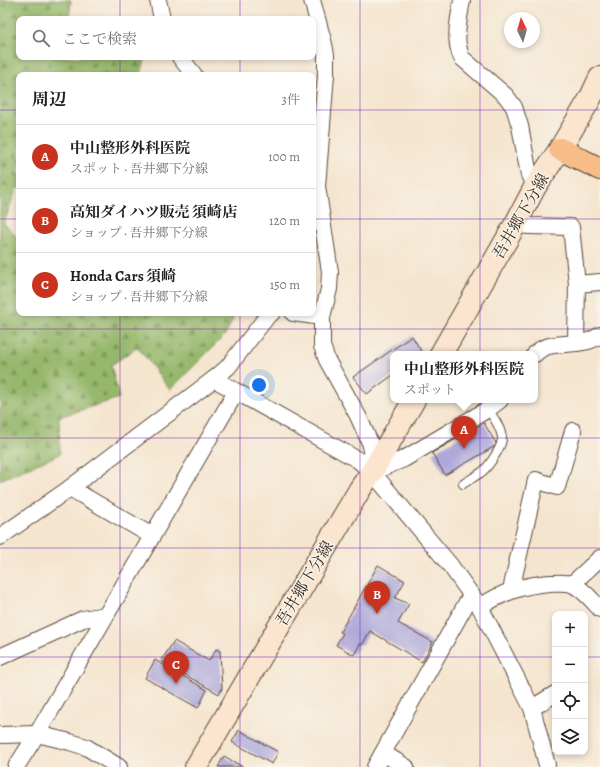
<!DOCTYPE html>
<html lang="ja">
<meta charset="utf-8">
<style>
:root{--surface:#fff;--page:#f2f2f2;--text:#202124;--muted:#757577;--line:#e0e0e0;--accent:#c8321e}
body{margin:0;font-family:Alegreya,"Noto Serif JP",serif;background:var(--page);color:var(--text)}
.controls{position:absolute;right:12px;bottom:12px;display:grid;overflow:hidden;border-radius:8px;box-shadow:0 2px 6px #0003}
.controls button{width:36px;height:36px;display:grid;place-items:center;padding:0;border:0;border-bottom:1px solid var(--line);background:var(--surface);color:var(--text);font:20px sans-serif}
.compass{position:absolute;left:504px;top:12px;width:36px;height:36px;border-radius:50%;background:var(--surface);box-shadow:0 2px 6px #0003;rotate:355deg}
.you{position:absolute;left:259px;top:385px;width:14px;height:14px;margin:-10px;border:3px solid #fff;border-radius:50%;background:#1a73e8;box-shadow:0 0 0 6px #1a73e833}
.badge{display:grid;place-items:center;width:26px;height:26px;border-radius:50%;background:var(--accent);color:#fff;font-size:13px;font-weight:700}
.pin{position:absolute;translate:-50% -33px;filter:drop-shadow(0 1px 2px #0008)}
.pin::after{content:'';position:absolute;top:21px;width:14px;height:12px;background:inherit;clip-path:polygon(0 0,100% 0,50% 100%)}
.popup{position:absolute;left:390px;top:351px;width:148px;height:52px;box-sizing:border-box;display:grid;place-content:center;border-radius:8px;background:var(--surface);filter:drop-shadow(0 1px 3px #0005);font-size:13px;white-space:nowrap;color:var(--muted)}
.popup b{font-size:15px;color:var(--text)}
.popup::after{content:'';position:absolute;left:50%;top:100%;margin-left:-8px;border:8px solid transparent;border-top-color:var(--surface)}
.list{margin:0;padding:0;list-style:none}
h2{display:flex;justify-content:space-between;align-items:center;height:52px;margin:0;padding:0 16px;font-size:17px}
h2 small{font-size:13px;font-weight:400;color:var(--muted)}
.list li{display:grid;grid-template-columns:26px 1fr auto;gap:12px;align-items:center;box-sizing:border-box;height:64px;padding:0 16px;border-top:1px solid var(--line)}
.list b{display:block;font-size:15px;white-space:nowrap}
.list p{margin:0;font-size:13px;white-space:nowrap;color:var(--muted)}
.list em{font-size:13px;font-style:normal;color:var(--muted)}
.icon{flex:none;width:22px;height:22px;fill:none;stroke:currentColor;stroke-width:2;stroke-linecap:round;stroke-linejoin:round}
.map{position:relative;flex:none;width:600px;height:767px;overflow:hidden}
.search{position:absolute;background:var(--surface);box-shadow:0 2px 6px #0003;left:16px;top:16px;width:300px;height:44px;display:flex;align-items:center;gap:10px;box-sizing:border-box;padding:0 14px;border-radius:8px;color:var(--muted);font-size:15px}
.panel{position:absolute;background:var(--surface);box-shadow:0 2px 6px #0003;left:16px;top:72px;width:300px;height:244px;border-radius:8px}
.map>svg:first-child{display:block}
</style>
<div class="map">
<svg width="600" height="767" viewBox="0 0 600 767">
<defs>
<pattern id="forest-firs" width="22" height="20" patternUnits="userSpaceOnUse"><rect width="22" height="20" fill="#96b86c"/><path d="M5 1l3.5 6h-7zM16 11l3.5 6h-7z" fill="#7c9658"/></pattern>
</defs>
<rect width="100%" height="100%" fill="#f7f3e8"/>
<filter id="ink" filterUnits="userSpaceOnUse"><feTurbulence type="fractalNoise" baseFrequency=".025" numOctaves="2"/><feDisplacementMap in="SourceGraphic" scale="8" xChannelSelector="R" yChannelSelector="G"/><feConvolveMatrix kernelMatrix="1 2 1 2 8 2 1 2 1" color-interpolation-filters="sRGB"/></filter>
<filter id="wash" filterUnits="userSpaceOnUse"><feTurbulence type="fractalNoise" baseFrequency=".012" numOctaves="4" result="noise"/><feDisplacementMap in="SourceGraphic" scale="16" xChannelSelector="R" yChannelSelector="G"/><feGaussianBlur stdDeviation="0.9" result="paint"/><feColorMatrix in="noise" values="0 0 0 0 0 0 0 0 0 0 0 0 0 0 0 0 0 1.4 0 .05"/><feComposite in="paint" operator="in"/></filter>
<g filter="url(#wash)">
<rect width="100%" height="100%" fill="#f5e5cf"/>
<path fill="url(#forest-firs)" stroke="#687145" d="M0,0h71l-2,19h-50v38h116l10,2 -4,16h-122v113l-3,1 -12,34 15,17v73h217l-11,22 -55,55 -32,-43 -27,18 8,33 -60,19 1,37 -60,26z"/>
<g id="blocks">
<g fill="#afa9da">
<path d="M412,336l11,18h-30v21l-26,19 -14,-17z"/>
<path d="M484,423l13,22 -52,30 -13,-22z"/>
<path d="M378,565l27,16 -10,17 14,6 -11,19 35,19 -11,20 -52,-31 -8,14 -2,-1 -6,11 -18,-10 7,-12 -3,-1z"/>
<path d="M174,641l35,20 7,-12 4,2 2,38 -3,5 -58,-33z"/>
<path d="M155,660l52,30 -9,18 -53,-30z"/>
<path d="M239,730l39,22 -6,12 -40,-22z"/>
<path d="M224,756l12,7 7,4h-25z"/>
</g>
</g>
</g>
<g filter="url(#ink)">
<use href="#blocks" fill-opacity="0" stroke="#574639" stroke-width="1"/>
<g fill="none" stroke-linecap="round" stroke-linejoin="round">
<g stroke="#574639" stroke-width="10">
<path id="service" d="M463,484c6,-4 13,-8 19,-12 7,-6 21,-26 20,-35 -2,-11 -8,-19 -14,-28"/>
</g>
<g stroke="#574639" stroke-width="18">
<g id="minor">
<path d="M158,0l4,19"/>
<path d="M312,0l12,44 2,11v20l-9,111 13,86 -1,17 -7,28v29l5,14 31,56 9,20 4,9 1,27"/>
<path d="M462,0c-3,20 -9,39 0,58l44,38 8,11 6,19 9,49 6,12"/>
<path d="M180,57l14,18"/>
<path d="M515,225l15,1 41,1 6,57 -1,59"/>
<path d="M577,284l23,-2"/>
<path d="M293,313l29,4"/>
<path d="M535,354c16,-17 47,-4 65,-19"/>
<path d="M214,379l144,81 14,12 78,93 30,42 52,101 15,57"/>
<path d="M372,472l32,-13 84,-50 12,-9"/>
<path d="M70,488l82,48"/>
<path d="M0,537l70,-49 144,-109 14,-12 41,-53 3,-1"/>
<path d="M572,584l28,-26"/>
<path d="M511,590l25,-110 21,7 16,-56"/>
<path d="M480,607c23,-15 43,-22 70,-24 7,0 15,-1 22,1 11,5 20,16 28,25"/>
<path d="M0,657l83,-38 23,-4"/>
<path d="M532,708l23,-14"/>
<path d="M0,735l37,-1 33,8 16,5 33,20"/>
<path d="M383,753l23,14"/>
<path d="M16,767l21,-33 199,-342"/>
<path d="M375,767l96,-172"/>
</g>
</g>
<g stroke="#574639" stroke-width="24">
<g id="secondary">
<path d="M441,354l74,-129 20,-38 25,-38 30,-50 10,-21"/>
<path d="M196,767l164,-278 12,-17 42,-72"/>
</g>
</g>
<g stroke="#574639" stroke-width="24">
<path id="primary" d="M560,149l40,20"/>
</g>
<use href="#service" stroke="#fff" stroke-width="8"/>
<use href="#minor" stroke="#fff" stroke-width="16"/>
<use href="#secondary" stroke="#fce5cf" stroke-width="22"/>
<use href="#primary" stroke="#f7bd88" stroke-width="22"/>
</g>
</g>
<path fill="none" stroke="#7b2cbf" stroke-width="1" stroke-opacity="0.55" d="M120,0v19M240,0v19M360,0v767M480,0v767M120,57v18M240,57v18M0,110h19M313,110h287M0,219h19M313,219h287M120,313v454M240,313v454M0,329h600M0,438h600M0,548h600M0,657h555M585,657h15"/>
<g text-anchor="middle" stroke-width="3" stroke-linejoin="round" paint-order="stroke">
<g font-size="16" fill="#3b2a1e" stroke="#f7f3e8">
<text transform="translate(520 216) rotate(-60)" y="6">吾井郷下分線</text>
<text transform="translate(304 583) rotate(-59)" y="6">吾井郷下分線</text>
</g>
</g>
</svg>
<div class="controls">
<button>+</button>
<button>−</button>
<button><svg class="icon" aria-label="locate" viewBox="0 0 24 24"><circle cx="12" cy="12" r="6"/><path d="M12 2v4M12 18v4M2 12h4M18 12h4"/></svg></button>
<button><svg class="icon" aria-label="layers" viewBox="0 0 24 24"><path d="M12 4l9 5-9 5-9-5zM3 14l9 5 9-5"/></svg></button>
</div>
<svg class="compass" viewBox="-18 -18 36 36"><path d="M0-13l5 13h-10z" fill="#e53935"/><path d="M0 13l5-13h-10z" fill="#757577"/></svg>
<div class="you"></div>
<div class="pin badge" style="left:464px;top:449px">A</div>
<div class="popup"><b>中山整形外科医院</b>スポット</div>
<div class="pin badge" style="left:377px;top:614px">B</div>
<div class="pin badge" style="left:176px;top:684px">C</div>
<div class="search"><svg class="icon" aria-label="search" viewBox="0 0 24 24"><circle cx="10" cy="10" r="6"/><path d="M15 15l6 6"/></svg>ここで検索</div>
<section class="panel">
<h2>周辺<small>3件</small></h2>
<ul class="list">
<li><span class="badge">A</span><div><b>中山整形外科医院</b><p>スポット · 吾井郷下分線</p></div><em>100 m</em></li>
<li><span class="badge">B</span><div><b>高知ダイハツ販売 須崎店</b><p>ショップ · 吾井郷下分線</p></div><em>120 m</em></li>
<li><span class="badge">C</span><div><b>Honda Cars 須崎</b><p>ショップ · 吾井郷下分線</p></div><em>150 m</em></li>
</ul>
</section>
</div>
